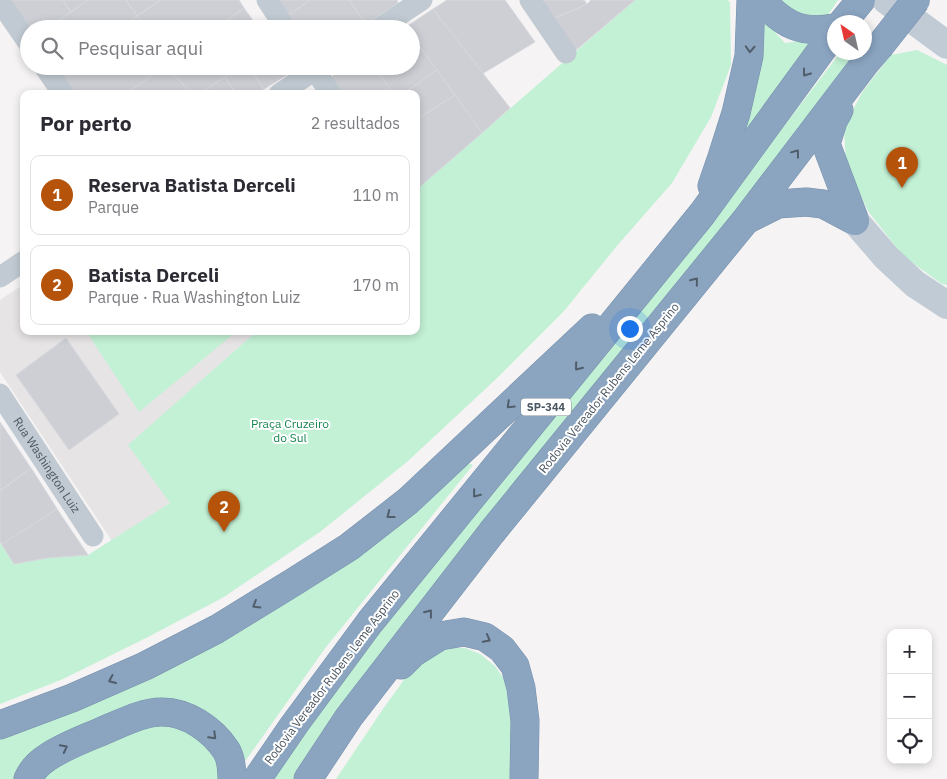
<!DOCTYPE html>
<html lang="pt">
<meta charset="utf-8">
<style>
:root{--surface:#fff;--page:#f2f2f3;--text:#2b2b33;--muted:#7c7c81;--line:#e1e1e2;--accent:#b45309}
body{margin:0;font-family:"IBM Plex Sans",sans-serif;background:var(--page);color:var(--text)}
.controls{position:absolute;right:15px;bottom:15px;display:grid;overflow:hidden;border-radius:10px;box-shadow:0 2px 8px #0003}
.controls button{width:45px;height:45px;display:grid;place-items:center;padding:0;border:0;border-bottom:1px solid var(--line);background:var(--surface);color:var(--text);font:25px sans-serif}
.compass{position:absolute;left:827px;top:15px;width:45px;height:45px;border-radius:50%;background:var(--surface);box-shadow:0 2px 8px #0003;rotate:326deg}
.you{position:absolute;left:629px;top:328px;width:18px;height:18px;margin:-12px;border:4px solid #fff;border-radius:50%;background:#1a73e8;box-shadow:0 0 0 8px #1a73e833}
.badge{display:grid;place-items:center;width:32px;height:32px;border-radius:50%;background:var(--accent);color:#fff;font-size:16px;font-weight:700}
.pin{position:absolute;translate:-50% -41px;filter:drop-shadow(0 1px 2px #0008)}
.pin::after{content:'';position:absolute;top:26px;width:18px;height:15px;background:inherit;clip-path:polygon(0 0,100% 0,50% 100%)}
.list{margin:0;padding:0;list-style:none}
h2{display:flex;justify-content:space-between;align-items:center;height:65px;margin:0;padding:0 20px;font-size:21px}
h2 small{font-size:16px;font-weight:400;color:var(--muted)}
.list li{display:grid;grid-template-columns:32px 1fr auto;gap:15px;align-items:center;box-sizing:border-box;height:80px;margin:0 10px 10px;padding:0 10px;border:1px solid var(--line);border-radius:10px}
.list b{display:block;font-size:19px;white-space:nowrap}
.list p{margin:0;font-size:16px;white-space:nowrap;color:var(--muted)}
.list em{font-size:16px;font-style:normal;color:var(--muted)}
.icon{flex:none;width:28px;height:28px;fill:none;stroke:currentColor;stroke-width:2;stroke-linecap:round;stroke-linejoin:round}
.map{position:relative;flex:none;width:947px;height:779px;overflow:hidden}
.search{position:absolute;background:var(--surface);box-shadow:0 2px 8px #0003;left:20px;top:20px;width:400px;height:55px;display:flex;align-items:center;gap:12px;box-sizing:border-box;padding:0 18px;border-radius:28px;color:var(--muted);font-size:19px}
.panel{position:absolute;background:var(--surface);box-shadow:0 2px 8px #0003;left:20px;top:90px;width:400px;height:245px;border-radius:10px}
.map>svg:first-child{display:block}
</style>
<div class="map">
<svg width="947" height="779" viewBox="0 0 947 779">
<rect width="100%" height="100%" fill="#f5f3f3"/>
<path fill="#e6e4e5" d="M24,284v47h233l-128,114 41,58 -58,38 -112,-169v-72z"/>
<g fill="#c3f1d5">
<path d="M635,0h93l2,3 1,62 -20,52 -39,66 -56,64 -52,64 -69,69 -87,81 -88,71 -96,65 -76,40 -85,42 -63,25v-162l14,22 34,-6 40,-3 82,-52 -42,-58 129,-114h159v-141z"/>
<path d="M770,0h68l-10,15 -17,5z"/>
<path d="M757,13l28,30 31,-4 -85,116z"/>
<path d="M917,50l30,15v220l-5,-1 -39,-28 -35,-45 -22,-47 -2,-37 19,-36 28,-36z"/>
<path d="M840,53h21l-565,726h-25l89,-124 352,-435z"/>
<path d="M86,331h151l-98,81z"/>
<path d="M468,463l5,2 -147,182 -85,120 -61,-62 -163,74h-17v-45l431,-239z"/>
<path d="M448,648h17l15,6 15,12 9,13 7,30 1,70h-176l47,-70 33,-46 13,-10z"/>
<path d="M171,720l42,27 12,32h-189l7,-10 93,-44z"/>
</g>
<g fill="#cdcfd5" stroke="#d7d9de">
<path d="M9,0h54l8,12 -24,17h-18z"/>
<path d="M63,0h25l-17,12z"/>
<path d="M88,0h38l11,16 -18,13h-72z"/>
<path d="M126,0h35l-24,16z"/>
<path d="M161,0h78l5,8 -28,21h-72l-7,-13z"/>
<path d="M278,0h33l-23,15z"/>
<path d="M311,0h38l17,24 -7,5h-61l-10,-14z"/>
<path d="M349,0h48l1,3 -32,21z"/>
<path d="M447,0h58l30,42 -53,32 -49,-65z"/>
<path d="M537,0h47l3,4 -36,16z"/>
<path d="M591,0h44l-60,51 -24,-31 36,-16z"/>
<path d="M244,8l15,21h-43z"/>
<path d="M433,9l77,99 -28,25 -71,-98v-6h-4l-1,-2z"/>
<path d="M137,16l7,13h-25z"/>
<path d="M411,35l26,35 -34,24h-10l-19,-28h37z"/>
<path d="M63,66h102l-39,28h-51l-17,-24z"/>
<path d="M165,66h2l24,28h-65z"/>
<path d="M167,66h75l-42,28h-9z"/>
<path d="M242,66h6l16,23 -7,5h-21l-11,-17z"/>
<path d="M248,66h37l5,7 -26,16z"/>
<path d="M347,66h27l19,28h-52l-11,-16z"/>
<path d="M437,70l18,25 -39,25v-26h-13z"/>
<path d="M225,77l11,17h-36z"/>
<path d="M455,95l27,38 -66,57v-70z"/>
<path d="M66,338l53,76 -50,36 -53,-75z"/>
<path d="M0,422l31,46 -31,23z"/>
<path d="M31,468l26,41 31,46 -40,3 -34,6 -14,-22v-51z"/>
<path d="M31,468l26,41 -55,35 -2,-2v-51z"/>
</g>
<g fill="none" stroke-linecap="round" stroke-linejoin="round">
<g stroke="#7690ad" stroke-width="29">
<g id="motorway">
<path d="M761,0c22,24 39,34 73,28"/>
<path d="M843,22l18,-22"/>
<path d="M839,110l-6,11 -7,23 29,77"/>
<path d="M712,186l10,-29 14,-44 13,-57 2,-56"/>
<path d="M748,219l30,-15 28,-2 17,2 32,17"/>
<path d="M401,665l12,-12 27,-17 24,-4 21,5 17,12 13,17 6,22 4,33 -1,58"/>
<path d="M0,725l72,-27 73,-32 72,-37 75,-46 57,-36 59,-46 184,-173"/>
<path d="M28,779c4,-9 12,-17 20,-22 18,-12 39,-19 59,-28 17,-7 36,-17 55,-17 25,0 50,17 64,38 5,8 6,19 6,29"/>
<path d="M257,779l37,-54 76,-103 332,-408 132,-181"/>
<path d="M308,779l41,-62 143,-185 253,-311 121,-159 13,-15"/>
</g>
</g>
<g stroke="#c1cad2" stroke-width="21">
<path d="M267,0l19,29"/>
<path d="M530,0l36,53"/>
<path d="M0,2l29,42"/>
<path d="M378,29l44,-29"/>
<path d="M44,66l19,28"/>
<path d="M312,66l19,28"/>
<path d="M279,94l42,-28"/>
<path d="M0,277l24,-16"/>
<path id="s1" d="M0,394l93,142"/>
</g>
<g stroke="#c1cbd6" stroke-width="28">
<path d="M886,0l61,45"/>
<path d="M855,221l31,36 29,27 32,21"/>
</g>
<use href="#motorway" stroke="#8ba5c1" stroke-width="28"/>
<g stroke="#7690ad" stroke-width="29" stroke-linecap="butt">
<path id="motorway-bridge" d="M879,47l37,-47"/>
</g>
<use href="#motorway-bridge" stroke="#8ba5c1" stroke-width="28"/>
</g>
<defs><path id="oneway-chevron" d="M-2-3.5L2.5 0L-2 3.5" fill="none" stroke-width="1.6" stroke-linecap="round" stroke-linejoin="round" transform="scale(1.25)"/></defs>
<g stroke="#505e6b">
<use href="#oneway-chevron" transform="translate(750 49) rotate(93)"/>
<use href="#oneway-chevron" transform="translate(806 73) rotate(126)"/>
<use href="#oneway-chevron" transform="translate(796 153) rotate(-53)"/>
<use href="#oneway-chevron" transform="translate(695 281) rotate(-51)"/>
<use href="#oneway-chevron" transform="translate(578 367) rotate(129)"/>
<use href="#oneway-chevron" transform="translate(510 405) rotate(136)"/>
<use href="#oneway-chevron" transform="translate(476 494) rotate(129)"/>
<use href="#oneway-chevron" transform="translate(390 515) rotate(142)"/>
<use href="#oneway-chevron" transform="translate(256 605) rotate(149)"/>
<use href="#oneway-chevron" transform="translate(429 613) rotate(-52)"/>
<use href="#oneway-chevron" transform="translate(487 639) rotate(28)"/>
<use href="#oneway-chevron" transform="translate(112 680) rotate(156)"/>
<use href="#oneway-chevron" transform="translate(213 736) rotate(45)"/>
<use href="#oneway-chevron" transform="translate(64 748) rotate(-27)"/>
</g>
<g text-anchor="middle" stroke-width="4" stroke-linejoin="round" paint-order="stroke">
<rect fill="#fff" stroke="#808990" stroke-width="1" x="521" y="398.5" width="50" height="17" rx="4"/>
<g font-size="11" font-weight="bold" fill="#4a5661">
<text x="546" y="411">SP-344</text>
</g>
<g font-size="12" fill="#4a5661" stroke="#fff">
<text transform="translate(609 388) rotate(-51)" y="4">Rodovia Vereador Rubens Leme Asprino</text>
<text dy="4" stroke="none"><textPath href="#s1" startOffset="85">Rua Washington Luiz</textPath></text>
<text transform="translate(332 677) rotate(-53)" y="4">Rodovia Vereador Rubens Leme Asprino</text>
</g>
<g font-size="12" fill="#17864f" stroke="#fff">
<text x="290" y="428">Praça Cruzeiro<tspan x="290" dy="14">do Sul</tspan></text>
</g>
</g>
</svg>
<div class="controls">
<button>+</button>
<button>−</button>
<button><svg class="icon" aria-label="locate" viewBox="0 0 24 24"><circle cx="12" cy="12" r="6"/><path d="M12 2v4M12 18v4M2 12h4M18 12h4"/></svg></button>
</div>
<svg class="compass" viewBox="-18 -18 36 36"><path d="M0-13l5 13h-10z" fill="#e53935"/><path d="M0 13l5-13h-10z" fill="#7c7c81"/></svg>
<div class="you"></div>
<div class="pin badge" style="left:902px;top:188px">1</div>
<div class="pin badge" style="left:224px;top:532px">2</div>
<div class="search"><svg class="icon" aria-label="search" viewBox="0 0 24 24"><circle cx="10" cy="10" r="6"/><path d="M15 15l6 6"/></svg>Pesquisar aqui</div>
<section class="panel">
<h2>Por perto<small>2 resultados</small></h2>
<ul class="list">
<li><span class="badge">1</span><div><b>Reserva Batista Derceli</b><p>Parque</p></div><em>110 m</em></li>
<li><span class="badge">2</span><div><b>Batista Derceli</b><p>Parque · Rua Washington Luiz</p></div><em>170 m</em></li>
</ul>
</section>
</div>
